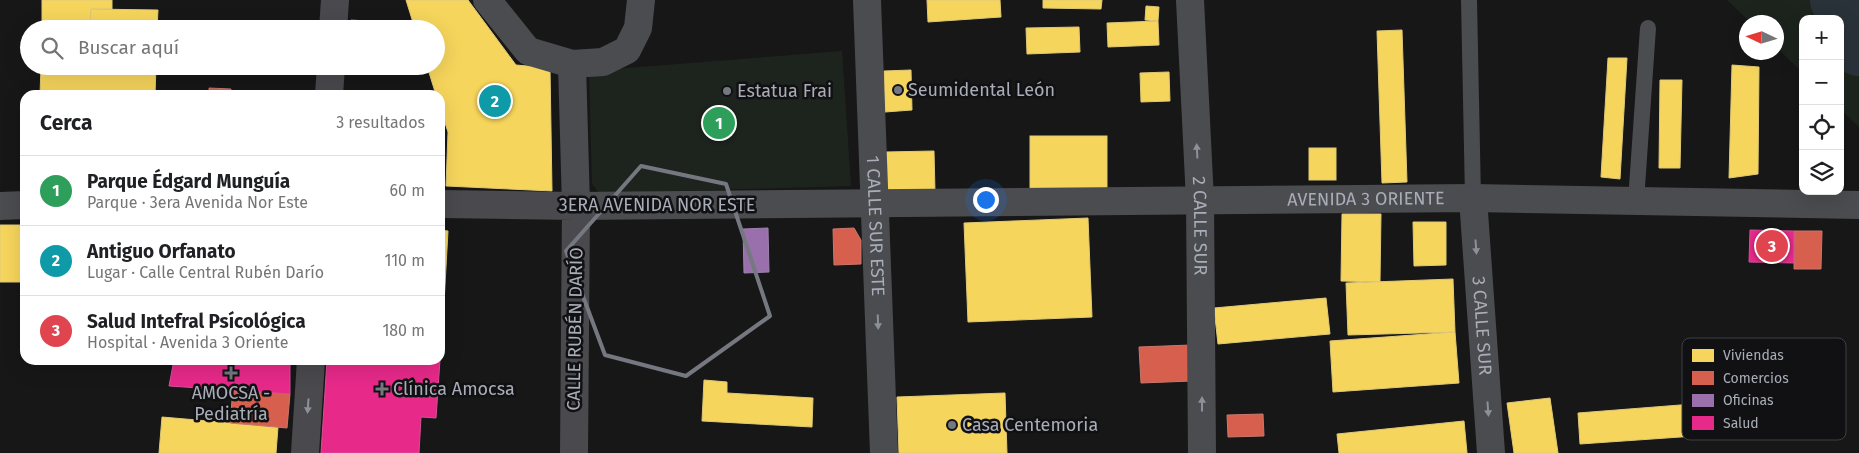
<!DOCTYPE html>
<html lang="es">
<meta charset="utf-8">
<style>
:root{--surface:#fff;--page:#f2f2f2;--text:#202124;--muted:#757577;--line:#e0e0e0;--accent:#757880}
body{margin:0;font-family:"Fira Sans",sans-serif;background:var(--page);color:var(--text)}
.controls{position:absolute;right:15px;top:15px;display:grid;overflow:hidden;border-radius:10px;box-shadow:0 5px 20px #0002}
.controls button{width:45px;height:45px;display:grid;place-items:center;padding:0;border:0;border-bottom:1px solid var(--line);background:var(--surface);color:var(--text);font:25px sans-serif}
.compass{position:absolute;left:1739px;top:15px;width:45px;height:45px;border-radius:50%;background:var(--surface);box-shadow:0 5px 20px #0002;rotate:274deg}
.you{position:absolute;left:985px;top:199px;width:18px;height:18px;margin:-12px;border:4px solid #fff;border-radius:50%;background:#1a73e8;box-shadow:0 0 0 8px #1a73e833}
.badge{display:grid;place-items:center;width:32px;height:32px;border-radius:50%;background:var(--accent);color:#fff;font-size:16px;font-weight:700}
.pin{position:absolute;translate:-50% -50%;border:2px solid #fff;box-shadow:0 1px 5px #0006}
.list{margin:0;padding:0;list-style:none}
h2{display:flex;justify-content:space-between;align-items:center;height:65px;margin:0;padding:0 20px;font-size:21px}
h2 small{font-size:16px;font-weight:400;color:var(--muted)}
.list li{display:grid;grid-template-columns:32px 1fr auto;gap:15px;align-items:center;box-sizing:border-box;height:70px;padding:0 20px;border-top:1px solid var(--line)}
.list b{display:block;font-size:19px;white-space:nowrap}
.list p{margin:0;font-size:16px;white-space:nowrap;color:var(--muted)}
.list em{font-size:16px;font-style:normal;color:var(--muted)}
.icon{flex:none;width:28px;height:28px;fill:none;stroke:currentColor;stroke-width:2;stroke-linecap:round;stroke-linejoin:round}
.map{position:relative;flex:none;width:1859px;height:453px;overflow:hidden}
.search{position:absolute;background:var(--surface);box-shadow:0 5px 20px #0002;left:20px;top:20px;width:425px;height:55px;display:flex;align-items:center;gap:12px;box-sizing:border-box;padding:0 18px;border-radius:28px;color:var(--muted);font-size:19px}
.panel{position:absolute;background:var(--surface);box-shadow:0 5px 20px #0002;left:20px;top:90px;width:425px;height:275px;border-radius:15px}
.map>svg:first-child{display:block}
</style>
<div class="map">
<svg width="1859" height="453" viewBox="0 0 1859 453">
<rect width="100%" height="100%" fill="#171717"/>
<g fill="#1d241e">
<path d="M1727,0h132v127l-19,-18v-90h-37v54l-26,-25 -1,-26h-26z"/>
<path d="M842,51l9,135 -252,7 -7,-9 -3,-113z"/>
</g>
<g fill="#f6d55c" stroke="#dfc978">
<path d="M42,0h70v9h-21l-1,20h-48z"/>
<path d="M406,0h62l48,65 34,3 2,123 -106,-5 2,-54 -8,-24v-13h-4l-9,-29h9v-37h-21z"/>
<path d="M927,0h73l1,17 -73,5z"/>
<path d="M1043,0h59l-1,9 -58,-1z"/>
<path d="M1146,6l13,1 -1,14 -13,-1z"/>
<path d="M91,9l67,1 -1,19h-67z"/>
<path d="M1158,21l1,24 -51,2 -1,-24z"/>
<path d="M1079,27l1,25 -53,2 -1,-26z"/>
<path d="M1402,30l5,152 -25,1 -5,-152z"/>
<path d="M1608,58h19l-7,121 -19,-2z"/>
<path d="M1732,65l27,2 -1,107 -29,4z"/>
<path d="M41,66h115l-1,29h-115z"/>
<path d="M911,70l1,40 -27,2 -1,-41z"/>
<path d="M1169,72l1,29 -29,1 -1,-29z"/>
<path d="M1660,80h22l-2,88h-21z"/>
<rect x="1030" y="136" width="77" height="56"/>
<rect x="1309" y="148" width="27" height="32"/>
<path d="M934,151l1,41 -49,1 -1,-41z"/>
<path d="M1342,214h39l-1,68 -39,-1z"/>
<path d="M1088,218l4,99 -124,5 -4,-99z"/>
<path d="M1413,222h33v43l-32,1z"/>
<path d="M0,225h25l-1,57h-24z"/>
<path d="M440,230l8,1 -4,72 -4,-1z"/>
<path d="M1453,279l2,53 -107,3 -2,-52z"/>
<path d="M1326,298l4,36 -112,10 -4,-36z"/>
<path d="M1455,332l4,51 -126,9 -3,-51z"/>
<path d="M704,380l23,2v11l86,5 -1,29 -110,-6z"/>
<path d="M1005,393l2,60h-108l-2,-56z"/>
<path d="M1550,398l8,55h-44l-7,-50z"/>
<path d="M1693,404l2,32 -115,8 -2,-31z"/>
<path d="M162,417l116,10 -2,26h-117z"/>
<path d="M1464,421l3,32h-128l-2,-19z"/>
</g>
<g fill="#d6604d" stroke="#c8776d">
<path d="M209,88l22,1v6h-22z"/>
<path d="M854,228l7,12v24l-27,1 -1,-36z"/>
<path d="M1794,231h28l-1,38h-27z"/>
<path d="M1191,345l1,36 -51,2 -2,-36z"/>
<path d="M233,389l57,5 -3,34 -57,-5z"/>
<path d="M1263,414l1,22 -36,1 -1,-22z"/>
</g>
<g fill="#9970ab" stroke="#9e82af">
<path d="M351,20l33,2v7h-34z"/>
<path d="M768,228l1,44 -25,1 -1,-44z"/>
</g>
<g fill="#e7298a" stroke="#d45198">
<path d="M1750,230l44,1v32l-45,-1z"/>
<path d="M440,302l4,1 -4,57z"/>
<path d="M174,360h116v34l-121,-8z"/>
<path d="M327,360h113l-4,58 -15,-1 -2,36h-98z"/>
</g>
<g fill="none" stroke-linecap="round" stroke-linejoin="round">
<path stroke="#2a3239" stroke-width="54" d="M1837,0l12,17 10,32"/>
<g stroke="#4b4c50" stroke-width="16">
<path d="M1469,0l4,198"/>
<path d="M1636,201l12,-173"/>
</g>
<g stroke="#4b4c50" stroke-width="28">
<path d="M487,0l41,51 44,13 31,-2 24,-12 11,-22 3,-28"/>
<path id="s1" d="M867,0l17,453"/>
<path id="s2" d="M1190,0l10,200 2,253"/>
<path id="s3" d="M572,64l4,142 897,-8 386,7"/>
<path id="s4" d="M1473,198l18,255"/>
<path d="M0,206l25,-1"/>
</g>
<g stroke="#4a4a4e" stroke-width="28">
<path d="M333,29l2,-29"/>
<path d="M329,95l2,-29"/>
<path d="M440,204l136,2 -2,247"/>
<path d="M305,453l6,-93"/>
</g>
</g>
<defs><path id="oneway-solid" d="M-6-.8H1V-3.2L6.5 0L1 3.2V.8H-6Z" transform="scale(1.25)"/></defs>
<g fill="#8c9099">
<use href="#oneway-solid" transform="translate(1197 151) rotate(-93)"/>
<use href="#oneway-solid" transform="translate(1476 247) rotate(86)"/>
<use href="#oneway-solid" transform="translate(878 322) rotate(88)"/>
<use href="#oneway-solid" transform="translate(1202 404) rotate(-90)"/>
<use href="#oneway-solid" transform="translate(1488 409) rotate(86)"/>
</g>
<use fill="#8c8f98" href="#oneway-solid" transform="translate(308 406) rotate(94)"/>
<path fill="none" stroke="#757880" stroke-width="4" stroke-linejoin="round" d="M641,166l85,18 44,132 -84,60 -81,-21 -39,-104z"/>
<g fill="#757880" stroke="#111113" stroke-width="2">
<circle cx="898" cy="90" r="5"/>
<circle cx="727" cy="91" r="5"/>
<path d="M228.5 365.5h5v5h5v5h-5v5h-5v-5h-5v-5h5z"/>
<path d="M379.5 381.5h5v5h5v5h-5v5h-5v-5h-5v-5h5z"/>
<circle cx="952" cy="425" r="5"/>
</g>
<g text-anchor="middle" stroke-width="5" stroke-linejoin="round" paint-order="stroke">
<g font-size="18" fill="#a8adb8" stroke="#111113" text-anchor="start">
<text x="908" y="96">Seumidental León</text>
<text x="737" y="97">Estatua Frai</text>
<text x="393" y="395">Clínica Amocsa</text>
<text x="231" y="399" text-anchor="middle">AMOCSA -<tspan x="231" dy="21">Pediatría</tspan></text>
<text x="962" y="431">Casa Centemoria</text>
</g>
<g font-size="18" fill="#a8adb8" stroke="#111113">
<text dy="6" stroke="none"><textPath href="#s3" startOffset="932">AVENIDA 3 ORIENTE</textPath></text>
<text x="657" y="211">3ERA AVENIDA NOR ESTE</text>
<text dy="6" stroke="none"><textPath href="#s2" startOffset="226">2 CALLE SUR</textPath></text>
<text dy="6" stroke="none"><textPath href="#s1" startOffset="226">1 CALLE SUR ESTE</textPath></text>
<text dy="6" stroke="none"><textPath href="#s4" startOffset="128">3 CALLE SUR</textPath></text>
<text transform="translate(575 329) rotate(-89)" y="6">CALLE RUBÉN DARÍO</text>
</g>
</g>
<rect x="1682" y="338" width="164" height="102" rx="8" fill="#111113" stroke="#3e4045" stroke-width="1"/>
<rect x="1692" y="349" width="22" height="13" fill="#f6d55c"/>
<rect x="1692" y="371" width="22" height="14" fill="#d6604d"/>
<rect x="1692" y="394" width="22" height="13" fill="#9970ab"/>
<rect x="1692" y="416" width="22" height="14" fill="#e7298a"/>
<g font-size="14" fill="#a8adb8">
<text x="1723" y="360">Viviendas</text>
<text x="1723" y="383">Comercios</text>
<text x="1723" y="405">Oficinas</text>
<text x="1723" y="428">Salud</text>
</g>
</svg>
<div class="controls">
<button>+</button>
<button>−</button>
<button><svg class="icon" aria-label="locate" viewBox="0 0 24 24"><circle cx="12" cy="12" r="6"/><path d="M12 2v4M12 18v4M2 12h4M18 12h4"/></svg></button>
<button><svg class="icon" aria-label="layers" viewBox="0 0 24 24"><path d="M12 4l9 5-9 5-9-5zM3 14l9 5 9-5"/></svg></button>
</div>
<svg class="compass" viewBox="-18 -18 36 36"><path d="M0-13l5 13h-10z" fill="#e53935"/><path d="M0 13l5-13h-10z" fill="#757577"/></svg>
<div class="you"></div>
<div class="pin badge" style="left:719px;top:123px;background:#2e9e5b">1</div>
<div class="pin badge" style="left:495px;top:101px;background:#0f9aa8">2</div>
<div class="pin badge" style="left:1772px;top:246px;background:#e0444e">3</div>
<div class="search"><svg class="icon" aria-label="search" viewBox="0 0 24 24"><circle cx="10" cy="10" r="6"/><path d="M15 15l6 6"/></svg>Buscar aquí</div>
<section class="panel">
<h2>Cerca<small>3 resultados</small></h2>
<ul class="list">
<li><span class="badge" style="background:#2e9e5b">1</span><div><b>Parque Édgard Munguía</b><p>Parque · 3era Avenida Nor Este</p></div><em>60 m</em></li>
<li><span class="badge" style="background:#0f9aa8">2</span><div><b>Antiguo Orfanato</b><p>Lugar · Calle Central Rubén Darío</p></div><em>110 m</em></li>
<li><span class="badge" style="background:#e0444e">3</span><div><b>Salud Intefral Psícológica</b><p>Hospital · Avenida 3 Oriente</p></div><em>180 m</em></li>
</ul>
</section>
</div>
